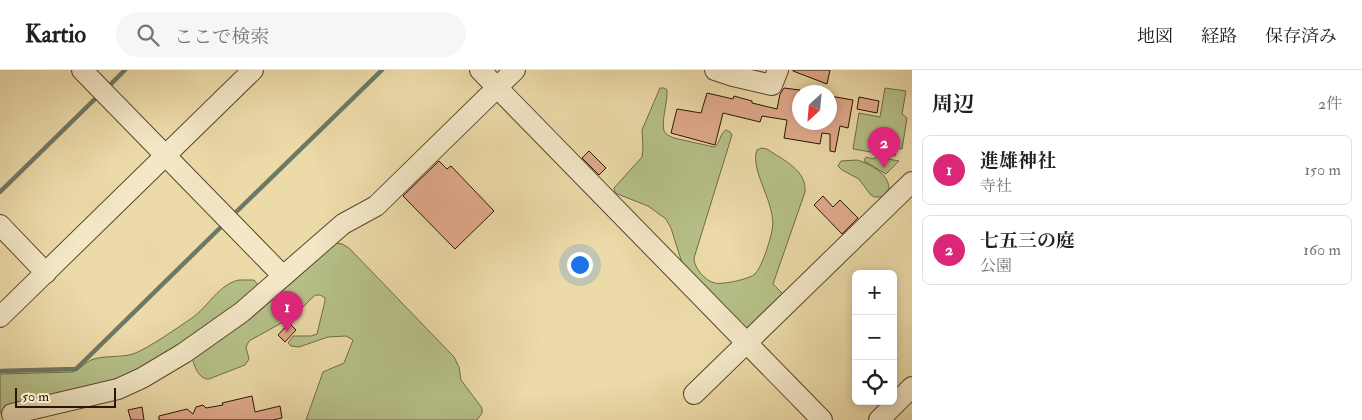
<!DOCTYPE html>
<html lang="ja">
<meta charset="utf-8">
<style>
:root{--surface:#fff;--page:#f6f6f6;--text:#202124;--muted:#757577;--line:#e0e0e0;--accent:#db2777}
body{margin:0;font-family:"IM FELL Double Pica","Noto Serif JP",serif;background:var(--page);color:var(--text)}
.controls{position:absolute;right:15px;bottom:15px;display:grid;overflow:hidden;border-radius:8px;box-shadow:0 2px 8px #0003}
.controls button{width:45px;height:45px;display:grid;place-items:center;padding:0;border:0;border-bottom:1px solid var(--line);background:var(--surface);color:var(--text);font:25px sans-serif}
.compass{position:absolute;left:792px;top:15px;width:45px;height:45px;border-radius:50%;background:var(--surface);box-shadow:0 2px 8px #0003;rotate:206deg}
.scale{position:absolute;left:15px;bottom:12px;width:101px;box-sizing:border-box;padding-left:5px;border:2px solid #281702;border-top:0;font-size:14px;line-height:18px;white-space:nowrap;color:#281702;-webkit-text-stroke:4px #f3e7c6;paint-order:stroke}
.you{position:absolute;left:579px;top:194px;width:18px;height:18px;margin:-12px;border:4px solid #fff;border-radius:50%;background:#1a73e8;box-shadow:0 0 0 8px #1a73e833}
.badge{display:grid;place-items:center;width:32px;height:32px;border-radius:50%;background:var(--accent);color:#fff;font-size:16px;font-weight:700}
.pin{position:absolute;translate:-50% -41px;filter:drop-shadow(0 1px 2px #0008)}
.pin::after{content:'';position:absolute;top:26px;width:18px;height:15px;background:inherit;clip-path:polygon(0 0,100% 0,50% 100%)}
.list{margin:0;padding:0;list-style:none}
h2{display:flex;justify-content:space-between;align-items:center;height:65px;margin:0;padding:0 20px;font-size:21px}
h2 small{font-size:16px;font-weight:400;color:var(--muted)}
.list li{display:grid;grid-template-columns:32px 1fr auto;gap:15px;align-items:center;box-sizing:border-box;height:70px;margin:0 10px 10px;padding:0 10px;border:1px solid var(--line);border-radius:8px}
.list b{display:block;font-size:19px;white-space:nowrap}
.list p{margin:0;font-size:16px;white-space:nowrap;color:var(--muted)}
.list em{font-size:16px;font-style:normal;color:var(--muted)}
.icon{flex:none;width:28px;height:28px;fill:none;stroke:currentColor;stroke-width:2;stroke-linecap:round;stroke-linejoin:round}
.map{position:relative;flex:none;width:912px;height:350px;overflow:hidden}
header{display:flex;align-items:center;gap:30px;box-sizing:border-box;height:70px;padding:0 25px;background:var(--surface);border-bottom:1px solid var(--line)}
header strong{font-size:24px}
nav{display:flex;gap:28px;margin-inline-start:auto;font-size:18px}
.search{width:350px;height:45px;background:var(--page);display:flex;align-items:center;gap:12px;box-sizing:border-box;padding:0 18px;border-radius:28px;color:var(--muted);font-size:19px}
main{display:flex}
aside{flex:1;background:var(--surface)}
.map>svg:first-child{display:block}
</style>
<header>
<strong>Kartio</strong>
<div class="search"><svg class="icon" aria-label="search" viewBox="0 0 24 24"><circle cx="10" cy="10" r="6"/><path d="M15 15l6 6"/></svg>ここで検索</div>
<nav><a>地図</a><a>経路</a><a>保存済み</a></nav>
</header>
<main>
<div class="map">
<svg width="912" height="350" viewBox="0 0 912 350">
<rect width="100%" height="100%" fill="#ecdaa8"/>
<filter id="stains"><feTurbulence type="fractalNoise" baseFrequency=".004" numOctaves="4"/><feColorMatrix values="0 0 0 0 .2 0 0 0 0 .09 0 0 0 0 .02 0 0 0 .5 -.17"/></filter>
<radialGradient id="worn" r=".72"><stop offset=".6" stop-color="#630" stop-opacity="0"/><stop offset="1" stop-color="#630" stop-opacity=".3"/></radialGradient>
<g fill="#b6c089" stroke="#6f6c46">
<path d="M660,18h4l3,2c1,11 -6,31 -3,41 2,4 6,5 10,7l40,9c7,-4 5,-13 12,-17l4,2 2,3 -38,123c0,10 11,23 21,25 7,2 35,-4 40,-9 7,-7 15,-33 17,-43 6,-26 -23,-60 -15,-81l4,-2 6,1c16,11 40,21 38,43l-32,92 12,12 -38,34 -65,-67 -11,-35 -5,-9 -18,-13 -33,-13 -1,-5 28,-31 1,-9 -1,-18z"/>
<path d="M885,18l21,3 -4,23 5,4 -5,31 -5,-1 -2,8 -42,-7 6,-36 21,4z"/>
<path d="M866,87l7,2 4,-2 22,4 -13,13 -22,-13z"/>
<path d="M857,90c13,4 31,13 32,28l-5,9h-10l-4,-3 -11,-15 -17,-9 -4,-4 3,-5z"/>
<path d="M335,173l7,1 7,4 105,109 5,10 2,13 21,28v5l-5,7h-171l17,-48 21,-9 9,-23 -7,-4 -18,1 -29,10 -8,-1 -3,-3 5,-7h18l6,-2 8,-33v-3c-4,-3 -7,-4 -11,-2l-20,20 -45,25 -3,6 3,12 -4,6 -36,14c-10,1 -15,-13 -17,-22z"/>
<path d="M239,210h15l6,7 -27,27 -129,75 -104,24v-39l72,-2c8,-2 12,-9 19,-12 13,-5 29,-2 42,-6 16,-6 44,-26 59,-36 16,-11 27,-34 47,-38z"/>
</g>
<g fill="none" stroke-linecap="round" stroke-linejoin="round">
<g stroke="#6c7964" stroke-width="4.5">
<path d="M109,16l16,-16"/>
<path d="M0,122l97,-95"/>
<path d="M234,144l148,-144"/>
<path d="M0,301l76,-2 146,-143"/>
</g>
</g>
<g fill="#e1aa8d" stroke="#281702">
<path d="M793,0h37l-3,14 -34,-13z"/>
<path d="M784,18l16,2v32h30v-26l23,4 -5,28 -8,-2 -5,26 -5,-1v-17l-8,-1 -2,11 -36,-6 3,-18 -25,-4 -2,6 -37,-9 -8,32 -44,-12 6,-24 24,4 6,-20 26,6 1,-3 18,5v2l25,6 3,-15z"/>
<path d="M859,27l20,4 -2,12 -20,-4z"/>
<path d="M589,81l17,17 -7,7 -17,-17z"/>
<path d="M439,91l8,8 4,-3 43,45 -39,38 -52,-53z"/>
<path d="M823,126l10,11 7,-7 18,18 -16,16 -28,-29z"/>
<path d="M289,253l7,7 -11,12 -7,-7z"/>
<path d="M252,326l3,16 25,-6 2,12 -9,2h-114v-4l28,-7 6,5 3,-7 7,-2 3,3 17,-3 -1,-2z"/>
<path d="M142,337l2,13h-13l-3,-10z"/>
</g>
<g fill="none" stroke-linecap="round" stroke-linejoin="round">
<g stroke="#59482c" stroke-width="22">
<g id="minor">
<path d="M82,0l201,206"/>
<path d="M480,0l342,350"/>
<path d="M715,0l18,6 39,9 6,-15"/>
<path d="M0,155l46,48"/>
<path d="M0,247l253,-247"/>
<path d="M694,324l218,-212"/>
<path d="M12,344l106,-25 24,-11 42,-25 58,-41 101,-88 33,-18 139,-136"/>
<path d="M879,350l33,-33"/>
</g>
</g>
<use href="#minor" stroke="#f3e7c6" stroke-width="20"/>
</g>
<rect width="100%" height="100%" filter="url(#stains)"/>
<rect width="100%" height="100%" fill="url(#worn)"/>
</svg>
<div class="controls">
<button>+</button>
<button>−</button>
<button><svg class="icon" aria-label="locate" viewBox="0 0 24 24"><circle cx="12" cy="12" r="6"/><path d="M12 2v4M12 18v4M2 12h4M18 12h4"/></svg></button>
</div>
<svg class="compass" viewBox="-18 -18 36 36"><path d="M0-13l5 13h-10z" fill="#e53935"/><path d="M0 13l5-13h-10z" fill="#757577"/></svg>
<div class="scale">50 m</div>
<div class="you"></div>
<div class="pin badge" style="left:287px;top:262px">1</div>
<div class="pin badge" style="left:884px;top:98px">2</div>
</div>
<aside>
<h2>周辺<small>2件</small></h2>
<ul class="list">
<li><span class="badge">1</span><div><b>進雄神社</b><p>寺社</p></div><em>150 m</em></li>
<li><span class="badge">2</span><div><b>七五三の庭</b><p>公園</p></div><em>160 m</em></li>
</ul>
</aside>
</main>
